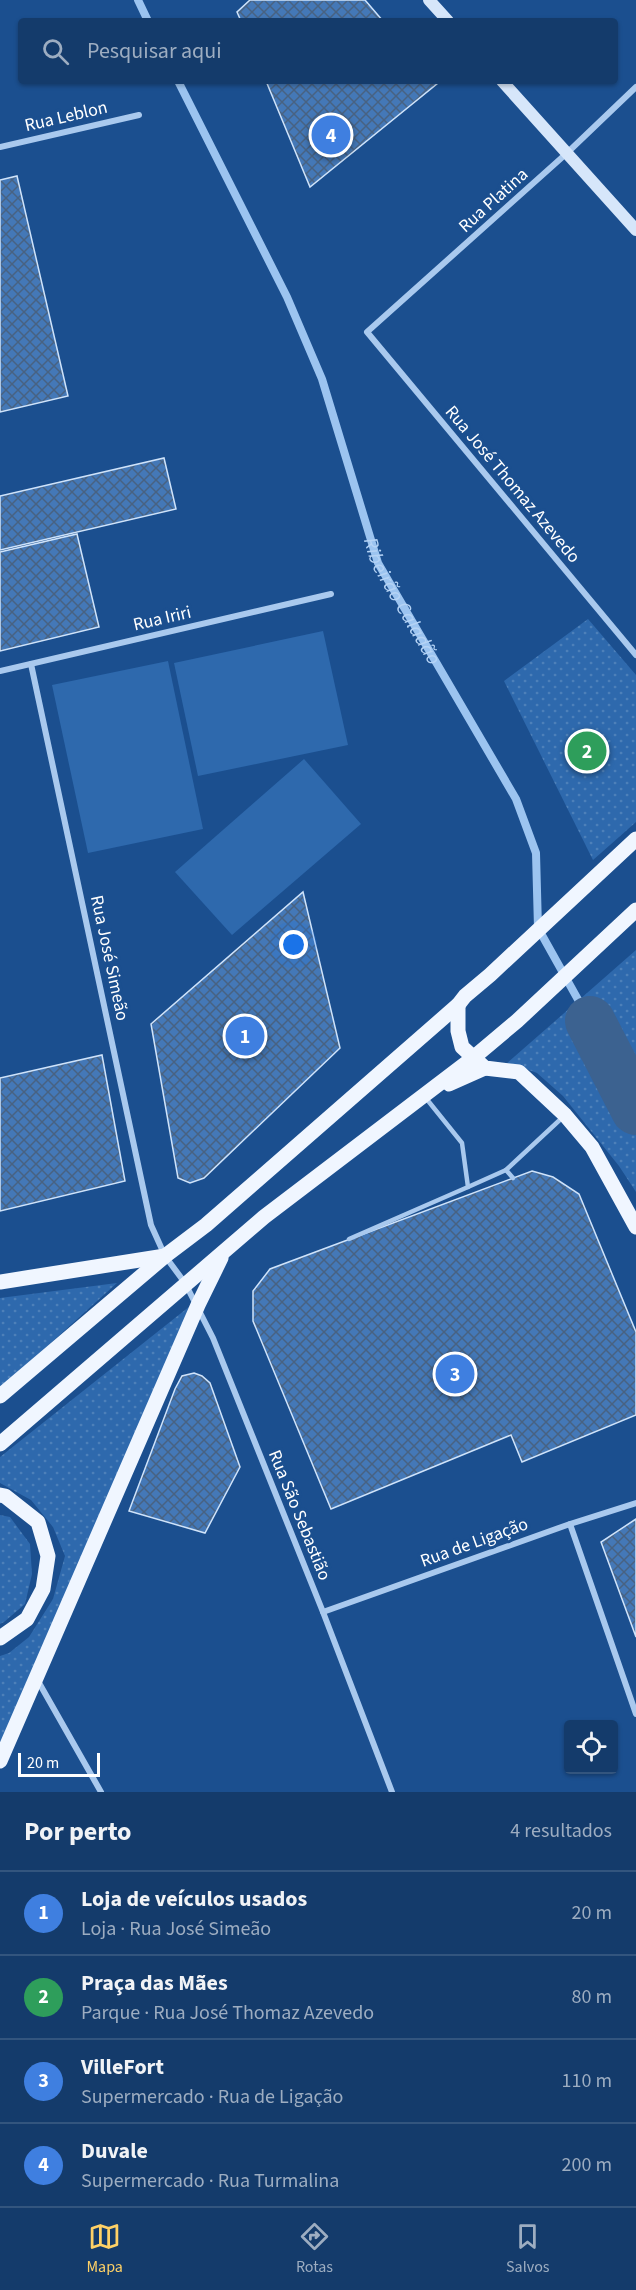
<!DOCTYPE html>
<html lang="pt">
<meta charset="utf-8">
<style>
:root{--surface:#143b6b;--page:#214673;--text:#f1f3f6;--muted:#9dadc1;--line:#33557e;--accent:#ffd166}
body{margin:0;font-family:"Source Sans 3",sans-serif;background:var(--page);color:var(--text)}
.controls{position:absolute;right:18px;bottom:18px;display:grid;overflow:hidden;border-radius:6px;box-shadow:0 2px 4px #0004}
.controls button{width:54px;height:54px;display:grid;place-items:center;padding:0;border:0;border-bottom:2px solid var(--line);background:var(--surface);color:var(--text);font:30px sans-serif}
.scale{position:absolute;left:18px;bottom:15px;width:82px;box-sizing:border-box;padding-left:6px;border:3px solid #fff;border-top:0;font-size:16px;line-height:21px;white-space:nowrap;color:#fff;-webkit-text-stroke:4px #1b4f8f;paint-order:stroke}
.you{position:absolute;left:294px;top:945px;width:21px;height:21px;margin:-15px;border:4px solid #fff;border-radius:50%;background:#1a73e8;box-shadow:0 0 0 9px #1a73e833}
.badge{display:grid;place-items:center;width:39px;height:39px;border-radius:50%;background:var(--accent);color:#fff;font-size:20px;font-weight:700}
.pin{position:absolute;translate:-50% -50%;border:3px solid #fff;box-shadow:0 2px 6px #0006}
.list{margin:0;padding:0;list-style:none}
h2{display:flex;justify-content:space-between;align-items:center;height:78px;margin:0;padding:0 24px;font-size:26px}
h2 small{font-size:20px;font-weight:400;color:var(--muted)}
.list li{display:grid;grid-template-columns:39px 1fr auto;gap:18px;align-items:center;box-sizing:border-box;height:84px;padding:0 24px;border-top:2px solid var(--line)}
.list b{display:block;font-size:22px;white-space:nowrap}
.list p{margin:0;font-size:20px;white-space:nowrap;color:var(--muted)}
.list em{font-size:20px;font-style:normal;color:var(--muted)}
.icon{flex:none;width:33px;height:33px;fill:none;stroke:currentColor;stroke-width:2;stroke-linecap:round;stroke-linejoin:round}
.map{position:relative;flex:none;width:636px;height:1792px;overflow:hidden}
.search{position:absolute;background:var(--surface);box-shadow:0 2px 4px #0004;left:18px;right:18px;top:18px;height:66px;display:flex;align-items:center;gap:15px;box-sizing:border-box;padding:0 21px;border-radius:6px;color:var(--muted);font-size:22px}
.sheet{height:414px;background:var(--surface)}
nav{display:flex;justify-content:space-around;align-items:center;box-sizing:border-box;height:84px;border-top:2px solid var(--line);background:var(--surface);font-size:16px;color:var(--muted)}
nav a{display:grid;justify-items:center;gap:3px}
nav .on{color:var(--accent)}
.map>svg:first-child{display:block}
</style>
<div class="map">
<svg width="636" height="1792" viewBox="0 0 636 1792">
<defs>
<pattern id="green-dots" width="8" height="8" patternUnits="userSpaceOnUse" patternTransform="scale(1.5)"><rect width="8" height="8" fill="#2e69ad"/><path d="M2 2h.1M6 6h.1" fill="none" stroke="#4d80b9" stroke-width="1.8" stroke-linecap="round"/></pattern>
<pattern id="building-cross-hatch" width="8" height="8" patternUnits="userSpaceOnUse" patternTransform="scale(1.5)"><rect width="8" height="8" fill="#4478b7"/><path d="M0 0l8 8M0 8l8-8" fill="none" stroke="#486282"/></pattern>
</defs>
<rect width="100%" height="100%" fill="#1b4f8f"/>
<g fill="url(#green-dots)">
<path d="M588,619l48,56v147l-43,38 -89,-179z"/>
<path d="M636,950v242l-17,-26 -56,-70 -26,-23 -16,-6 -16,-2z"/>
<path d="M117,1283l-117,106v-91z"/>
<path d="M190,1306l-190,438v-88l9,-3 20,-16 24,-38 12,-43 -12,-29 -22,-27 -31,-17v-26z"/>
<path d="M0,1515l10,2 20,27 2,30 -7,30 -21,18 -4,2z"/>
</g>
<g fill="#2e69ad">
<path d="M323,631l25,114 -150,31 -24,-113z"/>
<path d="M168,661l35,168 -115,24 -36,-168z"/>
<path d="M304,759l57,65 -129,111 -57,-63z"/>
</g>
<g fill="none" stroke-linecap="round" stroke-linejoin="round">
<g stroke="#9cc4f0" stroke-width="8">
<path d="M138,0l10,21"/>
<path id="s1" d="M178,81l109,216 35,82 56,184 138,236 20,54 2,75 52,93"/>
</g>
<path stroke="#3c6290" stroke-width="50" d="M590,1021l46,89"/>
</g>
<g fill="url(#building-cross-hatch)" stroke="#cfe3fa" stroke-width="1.5">
<path d="M250,0h115l18,21h-142l-4,-9z"/>
<path d="M266,81h171l1,2 -128,104z"/>
<path d="M17,176l51,220 -68,16v-232z"/>
<path d="M164,458l12,51 -176,41v-54z"/>
<path d="M77,534l22,93 -99,24v-99z"/>
<path d="M303,892l37,156 -136,130 -14,5 -12,-5 -27,-154z"/>
<path d="M102,1055l23,126 -125,30v-133z"/>
<path d="M532,1171l21,6 26,17 57,138v83l-114,47 -11,-27 -180,74 -78,-188v-30l17,-22z"/>
<path d="M194,1373l8,3 8,7 30,84 -35,66 -76,-22 46,-122 7,-13z"/>
<path d="M636,1519v118l-35,-95z"/>
</g>
<g fill="none" stroke-linecap="round" stroke-linejoin="round">
<g stroke="#a9c9ee" stroke-width="4.5">
<path d="M513,1178l-7,-8 58,-54"/>
<path d="M468,1187l38,-17"/>
<path d="M349,1239l119,-52 -6,-44 -37,-46"/>
</g>
<g stroke="#a9c9ee" stroke-width="6">
<path d="M636,87l-69,66 -200,179 269,323"/>
<path d="M0,147l139,-32"/>
<path d="M31,664l120,561 14,31 20,27 28,55 110,274 69,180"/>
<path d="M0,671l331,-77"/>
<path d="M570,1524l66,190"/>
<path d="M323,1612l247,-88 66,-21"/>
<path d="M38,1681l63,111"/>
</g>
<g stroke="#d6e6fa" stroke-width="12">
<path d="M429,0l19,21"/>
<path d="M502,81l134,149"/>
</g>
<g stroke="#f0f6ff" stroke-width="15">
<path d="M458,1005v26l4,16 23,21 34,4 46,43 27,32 44,80"/>
<path d="M449,1084l36,-16"/>
<path d="M0,1282l165,-26"/>
<path d="M0,1396l165,-140 41,-31 252,-220 7,-9 25,-21 146,-136"/>
<path d="M0,1444l264,-227 209,-159 44,-37 119,-111"/>
<path d="M0,1495l5,1 33,26 10,34 -5,33 -16,30 -27,19"/>
<path d="M0,1761l198,-456 23,-47"/>
</g>
</g>
<g text-anchor="middle" stroke-width="6" stroke-linejoin="round" paint-order="stroke">
<g font-size="18" fill="#fff" stroke="#1b4f8f">
<text transform="translate(66 116) rotate(-13)" y="6">Rua Leblon</text>
<text transform="translate(493 200) rotate(-42)" y="6">Rua Platina</text>
<text transform="translate(513 484) rotate(50)" y="6">Rua José Thomaz Azevedo</text>
<text transform="translate(162 618) rotate(-13)" y="6">Rua Iriri</text>
<text transform="translate(110 958) rotate(78)" y="6">Rua José Simeão</text>
<text transform="translate(300 1515) rotate(68)" y="6">Rua São Sebastião</text>
<text transform="translate(474 1542) rotate(-20)" y="6">Rua de Ligação</text>
</g>
<g font-size="20" font-style="italic" fill="#b5d3f5" stroke="#1b4f8f">
<text dy="7" stroke="none"><textPath href="#s1" startOffset="568">Ribeirão Caladão</textPath></text>
</g>
</g>
</svg>
<div class="controls">
<button><svg class="icon" aria-label="locate" viewBox="0 0 24 24"><circle cx="12" cy="12" r="6"/><path d="M12 2v4M12 18v4M2 12h4M18 12h4"/></svg></button>
</div>
<div class="scale">20 m</div>
<div class="you"></div>
<div class="pin badge" style="left:245px;top:1036px;background:#3f7fe0">1</div>
<div class="pin badge" style="left:587px;top:751px;background:#2e9e5b">2</div>
<div class="pin badge" style="left:455px;top:1374px;background:#3f7fe0">3</div>
<div class="pin badge" style="left:331px;top:135px;background:#3f7fe0">4</div>
<div class="search"><svg class="icon" aria-label="search" viewBox="0 0 24 24"><circle cx="10" cy="10" r="6"/><path d="M15 15l6 6"/></svg>Pesquisar aqui</div>
</div>
<section class="sheet">
<h2>Por perto<small>4 resultados</small></h2>
<ul class="list">
<li><span class="badge" style="background:#3f7fe0">1</span><div><b>Loja de veículos usados</b><p>Loja · Rua José Simeão</p></div><em>20 m</em></li>
<li><span class="badge" style="background:#2e9e5b">2</span><div><b>Praça das Mães</b><p>Parque · Rua José Thomaz Azevedo</p></div><em>80 m</em></li>
<li><span class="badge" style="background:#3f7fe0">3</span><div><b>VilleFort</b><p>Supermercado · Rua de Ligação</p></div><em>110 m</em></li>
<li><span class="badge" style="background:#3f7fe0">4</span><div><b>Duvale</b><p>Supermercado · Rua Turmalina</p></div><em>200 m</em></li>
</ul>
</section>
<nav>
<a class="on"><svg class="icon" aria-label="map" viewBox="0 0 24 24"><path d="M3 6l6-2 6 2 6-2v14l-6 2-6-2-6 2zM9 4v14M15 6v14"/></svg>Mapa</a>
<a><svg class="icon" aria-label="directions" viewBox="0 0 24 24"><path d="M12 3l9 9-9 9-9-9zM9 14v-3h6M13 9l2 2-2 2"/></svg>Rotas</a>
<a><svg class="icon" aria-label="saved" viewBox="0 0 24 24"><path d="M7 4h10v16l-5-4-5 4z"/></svg>Salvos</a>
</nav>
